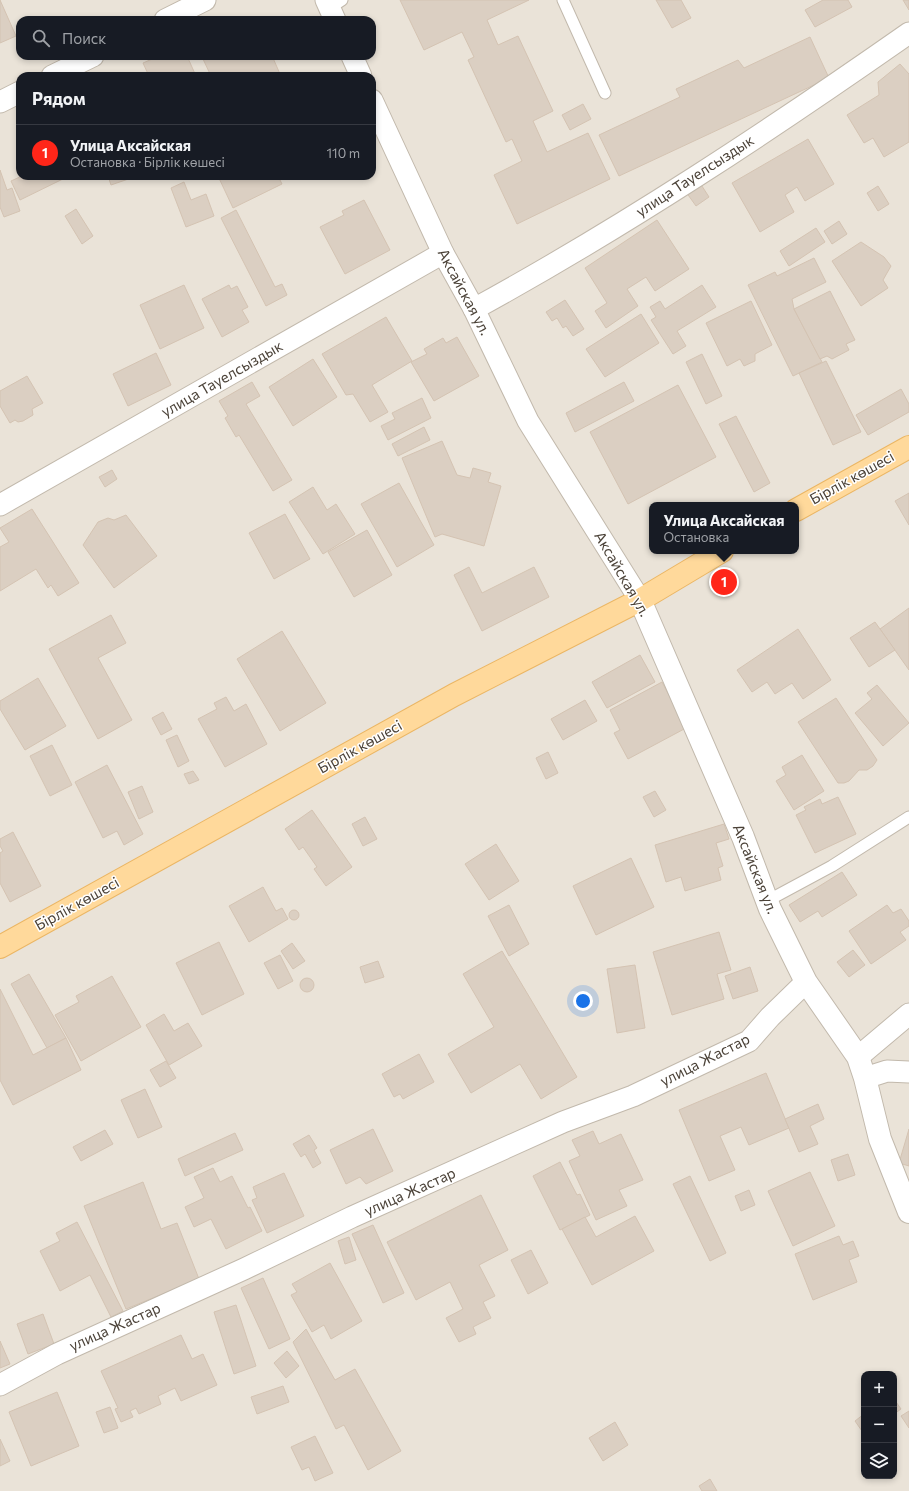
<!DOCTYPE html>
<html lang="ru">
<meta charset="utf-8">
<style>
:root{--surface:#171b24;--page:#242831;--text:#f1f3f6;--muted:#9ea1a6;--line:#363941;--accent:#ff2619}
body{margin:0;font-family:Commissioner,sans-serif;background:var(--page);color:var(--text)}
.controls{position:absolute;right:12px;bottom:12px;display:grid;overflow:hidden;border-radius:8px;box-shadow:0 2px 6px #0003}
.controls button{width:36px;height:36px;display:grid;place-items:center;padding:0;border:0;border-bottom:1px solid var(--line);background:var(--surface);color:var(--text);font:20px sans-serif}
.you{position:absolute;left:583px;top:1001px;width:14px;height:14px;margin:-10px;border:3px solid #fff;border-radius:50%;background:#1a73e8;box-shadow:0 0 0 6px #1a73e833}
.badge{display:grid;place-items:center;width:26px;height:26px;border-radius:50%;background:var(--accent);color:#fff;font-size:13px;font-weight:700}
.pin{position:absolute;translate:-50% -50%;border:2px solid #fff;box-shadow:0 1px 4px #0006}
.popup{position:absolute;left:649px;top:502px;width:150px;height:52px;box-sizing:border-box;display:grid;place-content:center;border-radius:8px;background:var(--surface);filter:drop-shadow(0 1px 3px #0005);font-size:13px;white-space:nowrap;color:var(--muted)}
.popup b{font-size:15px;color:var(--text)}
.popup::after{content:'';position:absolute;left:50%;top:100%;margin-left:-8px;border:8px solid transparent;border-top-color:var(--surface)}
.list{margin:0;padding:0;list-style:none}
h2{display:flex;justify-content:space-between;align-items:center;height:52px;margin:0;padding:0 16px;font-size:17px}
h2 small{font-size:13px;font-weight:400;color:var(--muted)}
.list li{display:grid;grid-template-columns:26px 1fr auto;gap:12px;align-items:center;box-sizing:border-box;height:56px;padding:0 16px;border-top:1px solid var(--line)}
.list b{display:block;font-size:15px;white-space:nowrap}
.list p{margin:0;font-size:13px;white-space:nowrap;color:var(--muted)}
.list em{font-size:13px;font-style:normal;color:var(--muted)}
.icon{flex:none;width:22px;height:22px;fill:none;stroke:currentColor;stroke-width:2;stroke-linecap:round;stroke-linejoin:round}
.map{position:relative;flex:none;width:909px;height:1491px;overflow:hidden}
.search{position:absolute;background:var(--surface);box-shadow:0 2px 6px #0003;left:16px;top:16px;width:360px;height:44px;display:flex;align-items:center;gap:10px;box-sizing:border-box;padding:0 14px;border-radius:12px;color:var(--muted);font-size:15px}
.panel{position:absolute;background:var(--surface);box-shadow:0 2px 6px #0003;left:16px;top:72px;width:360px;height:108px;border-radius:12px}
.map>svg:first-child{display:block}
</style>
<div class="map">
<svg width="909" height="1491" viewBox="0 0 909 1491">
<rect width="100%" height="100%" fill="#f6f2eb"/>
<path fill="#eae3d8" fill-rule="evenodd" d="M0,0h909v1491h-909zM20,20h352v36h-352zM20,76h352v100h-352zM652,505h144v46h-144zM864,1374h30v102h-30z"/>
<g fill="#dbcfc2" stroke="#d4c3b2">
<path d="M0,0l16,36 -16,7z"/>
<path d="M400,0h129l-42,20 11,25 20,-9 35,75 -20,10 14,31 41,-19 22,46 -93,45 -23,-49 28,-14 -10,-22 -6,3 -38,-82 6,-3 -12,-25 -38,18z"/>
<path d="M656,0h25l10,18 -19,10z"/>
<path d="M823,0h25l4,7 -37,20 -10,-17z"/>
<path d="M903,0h6v10z"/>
<path d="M810,37l19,41 -210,98 -20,-41 81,-38 -4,-8 62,-29 6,8z"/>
<path d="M159,56h28l9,20h-47l-6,-13z"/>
<path d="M210,56h67l-4,2 7,16 -4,2h-65l-8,-17z"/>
<path d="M900,64l9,10v68l-25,15 -11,-19 -9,5 -17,-28 32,-20 -1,-13z"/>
<path d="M583,104l8,15 -21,11 -8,-15z"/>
<path d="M808,139l26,45 -29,17 -8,-14 -12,8 9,17 -34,20 -28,-49z"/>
<path d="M0,170l7,20 5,-2 8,23 -16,6 -4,-10z"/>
<path d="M22,176h47l-49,24 -9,-19z"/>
<path d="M108,176h29l-26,9z"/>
<path d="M218,176h60l4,8 -49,24z"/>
<path d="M184,182l7,18 15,-6 8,22 -28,11 -15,-39z"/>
<path d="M700,183l9,14 -13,9 -10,-14z"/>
<path d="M878,186l11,18 -11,7 -11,-18z"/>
<path d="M364,200l26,50 -45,24 -25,-47 24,-12 -2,-4z"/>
<path d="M76,209l17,27 -11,8 -17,-28z"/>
<path d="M236,210l39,77 7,-3 5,11 -21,11 -45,-88z"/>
<path d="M657,220l32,49 -34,22 -9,-14 -19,12 11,17 -32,22 -11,-17 12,-8 -22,-35z"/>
<path d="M839,221l8,13 -15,10 -8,-13z"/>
<path d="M816,228l9,14 -36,24 -9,-15z"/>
<path d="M861,242l23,15 7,9 -8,14 5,8 -27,18 -29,-45z"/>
<path d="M814,258l12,24 -34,17 2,10 28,53 -29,14 -45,-91 27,-13 2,4z"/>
<path d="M184,285l20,43 -44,21 -20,-44z"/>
<path d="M229,285l2,4 6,-3 11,21 -6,3 7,12 -27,15 -20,-38z"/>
<path d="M702,285l14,22 -39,24 9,15 -13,8 -22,-34 5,-3 -6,-10 10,-6 5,8z"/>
<path d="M830,291l25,49 -9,4 3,6 -17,9 -5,-3 -7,3 -26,-50z"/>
<path d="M565,300l19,29 -11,7 -7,-10 -3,2 -6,-10 -5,3 -6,-9z"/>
<path d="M751,301l21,44 -17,9v7l-11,5 -4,-7 -13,7 -21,-43z"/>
<path d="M641,314l18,29 -54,34 -19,-28z"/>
<path d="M386,317l26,44 -40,24 16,27 -18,10 -17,-28 -7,1 -24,-41z"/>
<path d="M457,337l22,39 -45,25 -23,-39 16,-8 -3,-5 19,-11 3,5z"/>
<path d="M156,353l15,32 -43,21 -15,-32z"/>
<path d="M702,354l20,42 -16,8 -20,-42z"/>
<path d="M313,359l24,38 -44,29 -24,-39z"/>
<path d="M826,361l35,71 -28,13 -34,-72z"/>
<path d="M27,376l16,27 -11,6 1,6 -10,6 -5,1 -3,-2 -5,3 -10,-17v-15z"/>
<path d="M252,382l8,14 -14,8 46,76 -19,11 -34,-56 -3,2 -11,-19 3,-2 -9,-15z"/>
<path d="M624,382l10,19 -59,31 -9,-19z"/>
<path d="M678,385l38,72 -88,47 -38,-72z"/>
<path d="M901,389l8,15v8l-41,23 -12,-20z"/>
<path d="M422,398l9,20 -43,22 -7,-14 14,-7 -3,-6z"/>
<path d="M736,416l34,67 -16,9 -35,-68z"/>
<path d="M424,427l6,13 -32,16 -6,-12z"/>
<path d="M442,441l15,34 13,3 3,-10 18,5 -3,9 13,4 -17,60 -42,-12 -7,3 -33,-79z"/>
<path d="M112,470l5,9 -12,8 -6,-10z"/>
<path d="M399,483l35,62 -37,22 -36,-63z"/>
<path d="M313,487l14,23 9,-6 19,30 -32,20 -34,-52z"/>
<path d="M909,493v32l-14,-24z"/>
<path d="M32,509l47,74 -21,13 -7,-11 -3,3 -12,-19 -36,22v-44l9,-5 -9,-14z"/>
<path d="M285,514l25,45 -36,20 -25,-46z"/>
<path d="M126,515l31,41 -43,32 -31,-43 15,-23 10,-4 6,2z"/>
<path d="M367,530l25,45 -38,22 -26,-45z"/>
<path d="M469,567l13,26 52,-26 15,30 -67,34 -28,-56z"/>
<path d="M909,608v62l-29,-41z"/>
<path d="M111,615l15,28 -28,15 34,62 -34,19 -49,-90z"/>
<path d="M875,622l20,28 -26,17 -19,-29z"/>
<path d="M798,629l33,51 -28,19 -11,-16 -17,11 -8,-12 -15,10 -15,-22z"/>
<path d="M282,631l44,72 -46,28 -43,-72z"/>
<path d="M640,655l15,27 -48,26 -15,-26z"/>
<path d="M38,678l28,48 -41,24 -25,-41v-8z"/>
<path d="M662,682l24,46 -58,31 -14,-26 6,-3 -10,-20z"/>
<path d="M877,685l32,38 -26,23 -28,-33 17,-14 -5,-6z"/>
<path d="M226,697l8,14 12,-7 21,40 -42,23 -27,-48 19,-10 -3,-6z"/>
<path d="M836,698l41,62 -4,6 -6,4h-8l-10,11 -5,2h-6l-40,-61z"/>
<path d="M585,700l12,21 -34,19 -12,-21z"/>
<path d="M163,712l9,17 -11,6 -9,-17z"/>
<path d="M177,735l12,26 -11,6 -12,-27z"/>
<path d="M52,745l20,40 -22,11 -20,-40z"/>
<path d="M548,752l10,21 -12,6 -10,-21z"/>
<path d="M802,755l22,36 -30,19 -18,-29 10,-6 -4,-8z"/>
<path d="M107,765l36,69 -19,11 -7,-14 -14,7 -28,-56z"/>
<path d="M193,771l6,9 -10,4 -5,-10z"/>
<path d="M142,786l11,26 -14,7 -11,-27z"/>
<path d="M655,791l11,19 -12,7 -11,-20z"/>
<path d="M838,797l18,37 -41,19 -19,-38 10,-5 -2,-3 16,-8 2,5z"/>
<path d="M312,810l40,57 -26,19 -12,-17 3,-2 -14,-20 -4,3 -14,-21z"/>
<path d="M365,817l12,22 -14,7 -11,-22z"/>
<path d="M724,824l5,15 -13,4 7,23 -5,2 3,12 -36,11 -4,-14 -15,5 -11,-37z"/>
<path d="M13,832l28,54 -31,16 -10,-19v-30l3,-2 -3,-5v-7z"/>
<path d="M496,844l23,37 -30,19 -24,-36z"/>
<path d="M631,858l23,49 -58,28 -23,-49z"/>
<path d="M842,872l15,23 -35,22 -4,-6 -18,11 -11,-17z"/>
<path d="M263,887l13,24 6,-3 6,11 -39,23 -20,-36z"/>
<path d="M509,905l20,39 -20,12 -21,-40z"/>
<path d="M887,905l6,8 8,-4 8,12v5l-9,6 6,8 -35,24 -22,-33z"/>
<circle cx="294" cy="915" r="5"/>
<path d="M719,932l12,38 -14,4 7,25 -52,16 -19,-63z"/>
<path d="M219,942l25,52 -42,21 -26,-52z"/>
<path d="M292,943l13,18 -12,8 -12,-18z"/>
<path d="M853,950l12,15 -16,12 -12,-15z"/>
<path d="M502,951l75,126 -36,22 -21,-35 -49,29 -23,-39 46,-27 -31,-53z"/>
<path d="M280,955l13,26 -15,8 -14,-26z"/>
<path d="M378,961l6,16 -19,6 -5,-16z"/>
<path d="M635,965l10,63 -28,5 -10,-64z"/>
<path d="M750,967l8,24 -25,8 -8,-23z"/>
<path d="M29,974l37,64 -19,10 -36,-64z"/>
<path d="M112,976l29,51 -60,34 -26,-46 24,-13 -3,-6z"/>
<circle cx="307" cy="985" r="7"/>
<path d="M0,989l33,66 33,-17 15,32 -68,35 -13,-25z"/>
<path d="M164,1014l10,17 14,-8 14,23 -33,19 -23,-40z"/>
<path d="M419,1054l15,28 -31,17 -3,-5 -6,3 -12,-23z"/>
<path d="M166,1061l10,17 -16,9 -10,-17z"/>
<path d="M766,1073l23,55 -40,17 -8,-18 -21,9 15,34 -26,11 -30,-71z"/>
<path d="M145,1089l17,38 -24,11 -17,-38z"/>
<path d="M818,1104l6,15 -14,7 8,18 -19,8 -14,-33z"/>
<path d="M373,1129l20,42 -27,13 -6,-7 -14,7 -16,-34z"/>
<path d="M909,1129v37l-10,-3z"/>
<path d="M105,1130l8,14 -32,17 -8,-14z"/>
<path d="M593,1131l6,13 22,-10 22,46 -24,10 8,16 -31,14 -27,-59 11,-5 -8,-16z"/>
<path d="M235,1133l8,17 -58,26 -7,-17z"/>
<path d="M309,1135l8,13 -3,2 7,13 -8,5 -8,-14 -4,3 -8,-13z"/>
<path d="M848,1154l7,21 -17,6 -7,-21z"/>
<path d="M560,1162l17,33 3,-1 10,21 -30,15 -27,-54z"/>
<path d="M213,1168l7,14 12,-6 16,32 2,-1 12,24 -36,18 -15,-30 -17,8 -9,-20 19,-9 -10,-21z"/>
<path d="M810,1172l25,54 -42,20 -25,-55z"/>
<path d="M284,1173l20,43 -37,17 -15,-33 5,-2 -4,-11z"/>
<path d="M690,1176l36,77 -16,8 -37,-77z"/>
<path d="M143,1182l18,47 16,-6 22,56 -73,30 -42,-103z"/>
<path d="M749,1190l6,15 -14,6 -6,-15z"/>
<path d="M481,1195l27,55 -29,15 16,31 -12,6 8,16 -18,9 3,7 -17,8 -13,-24 17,-9 -13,-27 -34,18 -29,-58z"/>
<path d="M635,1216l19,35 -62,34 -30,-56 23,-12 11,20z"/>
<path d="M77,1222l46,89 -12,6 -21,-42 -30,16 -20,-40 20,-10 -4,-8z"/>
<path d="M373,1225l31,68 -21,10 -31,-69z"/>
<path d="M839,1236l4,9 10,-4 6,15 -10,4 8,22 -44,18 -18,-46z"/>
<path d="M349,1237l7,23 -11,4 -7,-23z"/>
<path d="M531,1250l17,33 -20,11 -17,-34z"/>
<path d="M330,1263l32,58 -31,18 -7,-14 -12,7 -21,-37 6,-3 -5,-8z"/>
<path d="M263,1278l27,61 -21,10 -28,-61z"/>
<path d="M236,1305l20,61 -22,8 -20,-62z"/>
<path d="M43,1314l11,30 -26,10 -11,-30z"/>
<path d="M306,1329l29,51 20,-11 46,82 -33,19 -24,-45 -8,4 -43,-87z"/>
<path d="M181,1335l11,24 11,-5 14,31 -36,16 -6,-13 -17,8 3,8 -22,10 -3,-6 -6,3 3,6 -12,5 -6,-13 3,-1 -17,-37z"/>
<path d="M0,1341l10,23 -10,4z"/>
<path d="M287,1351l12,15 -13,12 -12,-15z"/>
<path d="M283,1386l6,16 -32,12 -6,-17z"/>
<path d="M57,1392l22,54 -48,20 -22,-54z"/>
<path d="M894,1399l7,10 -7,5z"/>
<path d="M110,1407l8,21 -14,5 -8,-21z"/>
<path d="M909,1411v17l-8,-12z"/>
<path d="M864,1414v20l-9,-13z"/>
<path d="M615,1422l13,23 -25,16 -14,-23z"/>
<path d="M315,1436l18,37 -18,8 -6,-14 -7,3 -11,-23z"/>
<path d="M0,1439l10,22 -10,5z"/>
<path d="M710,1479l7,12h-15l-3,-5z"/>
</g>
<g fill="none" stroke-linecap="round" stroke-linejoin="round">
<g stroke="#c2b9ac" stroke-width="13">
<g id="service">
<path d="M563,0l42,93"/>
<path d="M330,8l12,-8"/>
<path d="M767,901l65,-35 77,-49"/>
</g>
</g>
<g stroke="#c2b9ac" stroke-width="23">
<g id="minor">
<path d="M326,0l9,20"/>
<path d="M165,20l40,-20"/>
<path d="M352,56l9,20"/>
<path d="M52,76l41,-20"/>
<path d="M372,100l71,153 31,56 54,112 112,179"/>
<path d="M0,102l20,-10"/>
<path d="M474,309c150,-82 295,-178 435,-276"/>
<path d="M0,505l443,-252"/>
<path d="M858,1057l51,-43"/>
<path d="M865,1078l22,-7 22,1"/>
<path d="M0,1385l57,-31 187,-85 108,-52 211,-95 70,-26 116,-55 21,-24 36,-35"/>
</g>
</g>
<g stroke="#c2b9ac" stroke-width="24">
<path id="tertiary" d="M640,600l103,237 27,72 36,73 52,75 7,21 15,61 29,73"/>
</g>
<g stroke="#ebb664" stroke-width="24">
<g id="primary">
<path d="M796,510l113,-63"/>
<path d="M0,947l454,-252 186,-95 82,-49"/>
</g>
</g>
<use href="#service" stroke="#fff" stroke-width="11"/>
<use href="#minor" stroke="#fff" stroke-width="21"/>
<use href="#tertiary" stroke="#fff" stroke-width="22"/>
<use href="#primary" stroke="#ffd99b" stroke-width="22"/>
</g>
<g text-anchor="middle" stroke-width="3" stroke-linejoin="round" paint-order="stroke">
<g font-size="15" fill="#4b4238" stroke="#fff">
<text transform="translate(695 176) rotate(-33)" y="5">улица Тауелсыздык</text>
<text transform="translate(464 292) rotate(62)" y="5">Аксайская ул.</text>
<text transform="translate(222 379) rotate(-30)" y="5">улица Тауелсыздык</text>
<text transform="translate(852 478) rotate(-29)" y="5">Бірлік көшесі</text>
<text transform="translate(622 574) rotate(60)" y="5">Аксайская ул.</text>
<text transform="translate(360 747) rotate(-29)" y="5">Бірлік көшесі</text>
<text transform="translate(755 869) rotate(68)" y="5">Аксайская ул.</text>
<text transform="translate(77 904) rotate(-29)" y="5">Бірлік көшесі</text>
<text transform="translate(705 1060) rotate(-27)" y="5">улица Жастар</text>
<text transform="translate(410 1192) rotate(-24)" y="5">улица Жастар</text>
<text transform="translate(115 1327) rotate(-24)" y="5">улица Жастар</text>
</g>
</g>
</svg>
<div class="controls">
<button>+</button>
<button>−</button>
<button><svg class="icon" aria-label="layers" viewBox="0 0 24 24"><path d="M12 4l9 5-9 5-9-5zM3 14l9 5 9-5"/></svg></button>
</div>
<div class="you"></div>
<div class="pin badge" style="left:724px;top:582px">1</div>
<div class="popup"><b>Улица Аксайская</b>Остановка</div>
<div class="search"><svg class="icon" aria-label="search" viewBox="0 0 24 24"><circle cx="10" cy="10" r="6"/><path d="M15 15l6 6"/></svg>Поиск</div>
<section class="panel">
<h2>Рядом<small></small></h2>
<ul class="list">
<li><span class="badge">1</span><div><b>Улица Аксайская</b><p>Остановка · Бірлік көшесі</p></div><em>110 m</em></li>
</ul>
</section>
</div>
